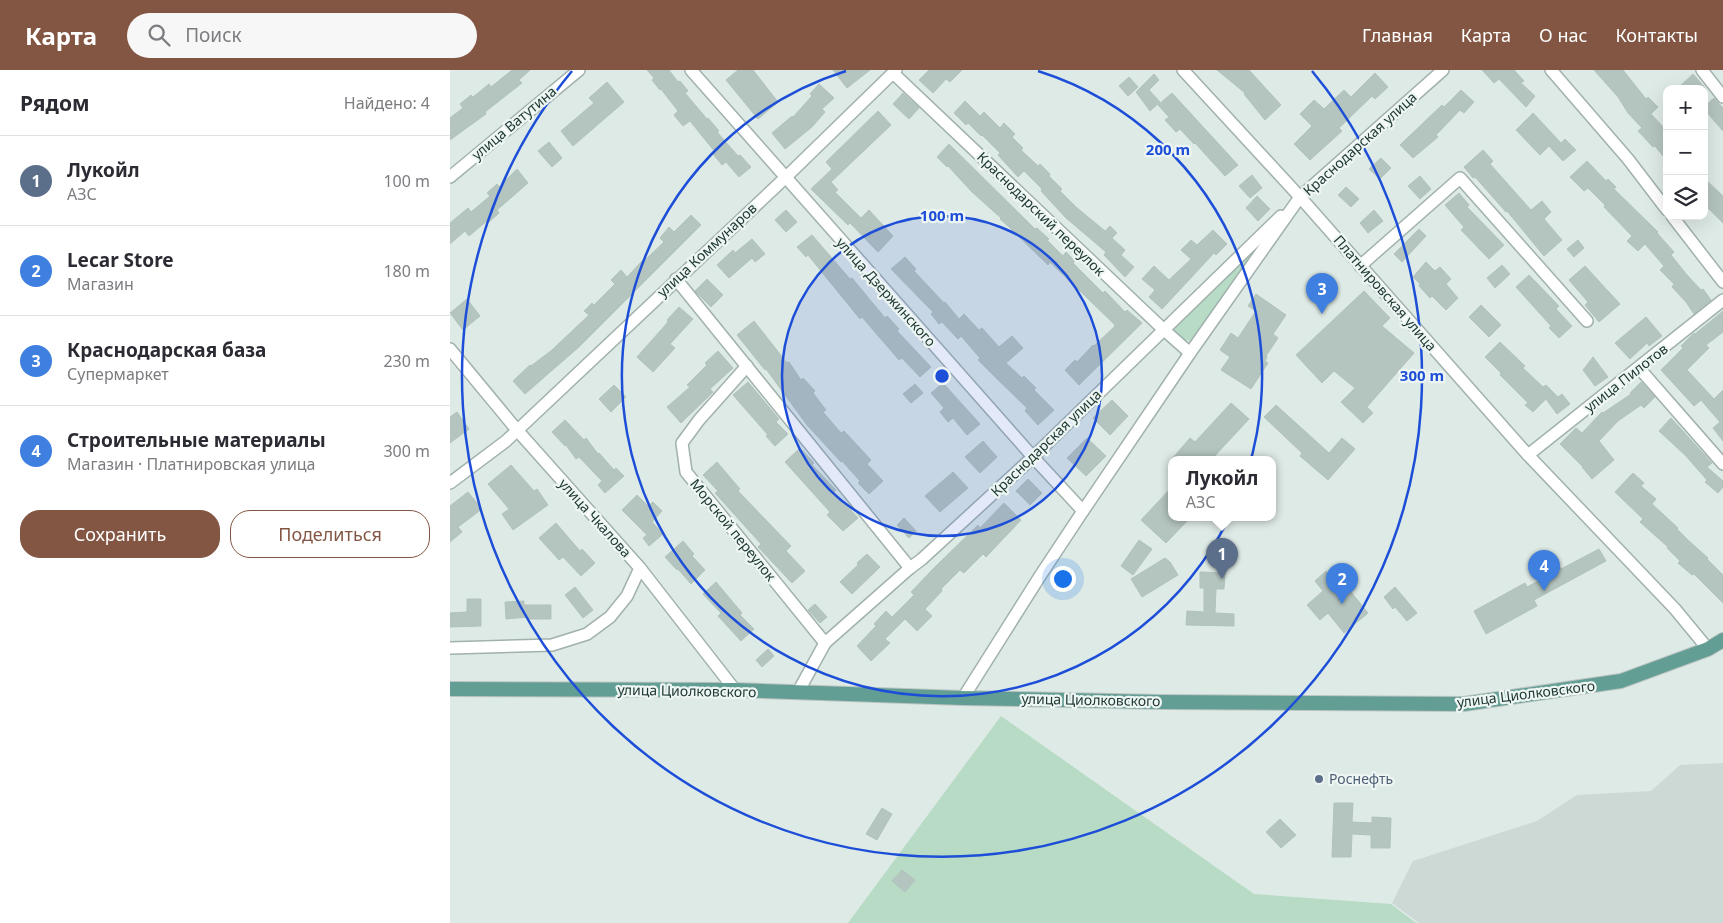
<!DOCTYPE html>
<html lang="ru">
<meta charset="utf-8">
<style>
:root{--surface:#fff;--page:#f7f7f7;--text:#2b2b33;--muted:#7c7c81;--line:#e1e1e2;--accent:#835643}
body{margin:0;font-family:"Noto Sans",sans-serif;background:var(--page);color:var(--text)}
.controls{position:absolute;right:15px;top:15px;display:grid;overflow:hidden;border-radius:10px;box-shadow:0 5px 20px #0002}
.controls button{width:45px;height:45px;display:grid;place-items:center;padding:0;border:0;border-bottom:1px solid var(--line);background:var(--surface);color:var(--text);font:25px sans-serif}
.you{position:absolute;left:612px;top:508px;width:18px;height:18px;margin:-12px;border:4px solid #fff;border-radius:50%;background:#1a73e8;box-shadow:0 0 0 8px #1a73e833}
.badge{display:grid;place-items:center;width:32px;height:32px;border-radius:50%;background:var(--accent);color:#fff;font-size:16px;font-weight:700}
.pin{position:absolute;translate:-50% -41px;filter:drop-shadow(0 1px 2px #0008)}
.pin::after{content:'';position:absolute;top:26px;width:18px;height:15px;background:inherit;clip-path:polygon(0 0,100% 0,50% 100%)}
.popup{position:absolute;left:718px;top:386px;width:108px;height:65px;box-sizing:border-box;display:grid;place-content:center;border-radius:10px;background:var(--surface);filter:drop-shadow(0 1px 4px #0005);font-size:16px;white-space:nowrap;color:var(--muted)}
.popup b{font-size:19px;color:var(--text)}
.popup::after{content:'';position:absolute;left:50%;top:100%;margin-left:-10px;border:10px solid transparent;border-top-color:var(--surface)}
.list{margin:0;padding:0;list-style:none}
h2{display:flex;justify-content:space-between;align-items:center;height:65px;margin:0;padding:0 20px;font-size:21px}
h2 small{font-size:16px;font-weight:400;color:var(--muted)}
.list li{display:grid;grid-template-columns:32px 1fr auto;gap:15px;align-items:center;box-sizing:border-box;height:90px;padding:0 20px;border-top:1px solid var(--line)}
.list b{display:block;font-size:19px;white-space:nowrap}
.list p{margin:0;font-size:16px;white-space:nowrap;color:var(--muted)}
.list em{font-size:16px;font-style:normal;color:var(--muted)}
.actions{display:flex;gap:10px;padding:15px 20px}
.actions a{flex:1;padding:11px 0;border:1px solid var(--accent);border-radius:20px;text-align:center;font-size:18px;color:var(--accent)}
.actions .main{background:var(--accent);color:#fff}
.icon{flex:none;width:28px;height:28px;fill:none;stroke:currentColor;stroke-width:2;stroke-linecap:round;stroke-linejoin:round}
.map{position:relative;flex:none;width:1273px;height:853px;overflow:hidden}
header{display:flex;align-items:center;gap:30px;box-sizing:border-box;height:70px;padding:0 25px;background:var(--accent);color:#fff}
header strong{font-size:24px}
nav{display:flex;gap:28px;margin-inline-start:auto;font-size:18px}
.search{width:350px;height:45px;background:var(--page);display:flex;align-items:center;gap:12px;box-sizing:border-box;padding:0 18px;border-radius:28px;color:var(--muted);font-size:19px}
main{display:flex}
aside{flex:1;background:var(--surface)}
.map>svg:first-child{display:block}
</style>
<header>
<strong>Карта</strong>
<div class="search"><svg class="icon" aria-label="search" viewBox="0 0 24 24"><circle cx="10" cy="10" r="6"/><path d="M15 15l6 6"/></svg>Поиск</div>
<nav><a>Главная</a><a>Карта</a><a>О нас</a><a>Контакты</a></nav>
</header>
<main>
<aside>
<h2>Рядом<small>Найдено: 4</small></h2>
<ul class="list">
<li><span class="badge" style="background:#5c6f8a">1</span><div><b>Лукойл</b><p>АЗС</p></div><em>100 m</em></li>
<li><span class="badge" style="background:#3f7fe0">2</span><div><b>Lecar Store</b><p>Магазин</p></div><em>180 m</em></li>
<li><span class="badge" style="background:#3f7fe0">3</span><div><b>Краснодарская база</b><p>Супермаркет</p></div><em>230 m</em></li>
<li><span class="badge" style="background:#3f7fe0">4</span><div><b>Строительные материалы</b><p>Магазин · Платнировская улица</p></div><em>300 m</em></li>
</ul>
<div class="actions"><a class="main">Сохранить</a><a>Поделиться</a></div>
</aside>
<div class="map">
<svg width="1273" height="853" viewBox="0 0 1273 853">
<rect width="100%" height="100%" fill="#deeae6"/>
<path fill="#cdd9d5" d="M1273,693v160h-304l-27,-20 21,-42 124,-40 40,-26 74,-4 29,-26z"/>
<g fill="#b7dbc4">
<path d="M817,165l-70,106 -18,-1 -9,-11z"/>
<path d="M551,646l253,178 137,10 25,19h-568z"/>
</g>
<g fill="#b4c4bf" stroke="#b1c3bd">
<path d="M62,0h18l-11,10 3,3 -37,29 1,2 -36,26v-22l13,-10 -3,-4 11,-9 2,2 16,-13 2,3z"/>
<path d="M197,0h22l9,12 2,-1 8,10 -3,2 22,26 1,-1 11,13 -2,1 21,24 2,-1 11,12 -12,10 -13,-15 -4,3 -9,-11 2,-2 -25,-31 -7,5 -9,-11 4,-4 -17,-22 -1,1 -8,-10 2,-2z"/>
<path d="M288,0h15l25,32 -20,17 -32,-39z"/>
<path d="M383,0h37l-23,18z"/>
<path d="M479,0h33l-12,12 -4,-3 -13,14 -14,-13z"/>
<path d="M767,0h32l32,35 -16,15 -21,-26 1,-1z"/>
<path d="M1032,0h32l10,11 -3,2 14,13 -9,11 -27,-28 -5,4z"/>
<path d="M1144,0h29l23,29 2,-2 10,10 -7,7 16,17v30l-12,-15 -2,1 -15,-16 4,-3 -14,-15 -10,-16z"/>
<path d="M925,3l13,14 -13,12 -3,-3 -33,32 3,3 -32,29 -16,-16 18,-18 -12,-12 14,-14 10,9 20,-19 7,7z"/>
<path d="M704,4l5,6 -10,10 11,12 -10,9 -14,-19z"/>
<path d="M1243,4l13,15h-29z"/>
<path d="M679,7l9,10 -10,9 -9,-10z"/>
<path d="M157,12l17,20 -51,44 -12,-15 33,-28 -5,-5z"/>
<path d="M369,14l15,14 -12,11 3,3 -13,15 -27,22 -13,-16 20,-17 1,1 19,-21 -2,-2z"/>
<path d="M1011,20l13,12 -10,11 -4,-3 -24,25 2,2 -25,21 -13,-13 42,-40 2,2z"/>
<path d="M453,23l16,15 -10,11 -16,-15z"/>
<path d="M722,23l66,72 -13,11 -30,-33 -1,1 -14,-15 -4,3 -11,-12 4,-3 -11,-12z"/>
<path d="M1264,28l9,10v23l-19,-22v-2z"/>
<path d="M515,31l15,15 4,-4 16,16 4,-5 11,11 -3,3 11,11 -2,2 17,16 2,-2 10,10 -1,2 13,13 -2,2 16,16 29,24 5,-5 7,7 -5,5 13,12 -4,5 13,12 -9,10 -21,-22 2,-3 -40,-34 -25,-27 1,-2 -18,-18 -6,6 -20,-22 2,-2 -18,-18 -1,1 -13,-13 -2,2 -12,-12z"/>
<path d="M428,41l13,14 -60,57 7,8 -3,2 26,26 8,-8 24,26 -15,16 -28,-29 -2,2 -37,-36 21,-20 -6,-7z"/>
<path d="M1083,43l28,30 4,-4 11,11 -13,11 -14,-15 -9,9 -24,-25z"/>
<path d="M99,72l13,16 -10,9 -14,-16z"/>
<path d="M499,74l86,85 2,-1 12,11 -2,1 16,16 3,-4 9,9 -2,2 30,30 2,-2 20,21 2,-2 15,13 -63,62 -14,-15 10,-10 2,2 16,-17 1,1 21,-20 -1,-2 -64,-62 -2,3 -39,-38 -9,-8 1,-1 -29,-26 -24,-26 -1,1 -10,-10z"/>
<path d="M1033,80l10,11 -3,3 41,46 11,-9 9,11 -7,7 18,21 -18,16 -37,-45 -1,1 -31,-35 -2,1 -9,-11z"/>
<path d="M931,88l10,10 -11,11 -11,-10z"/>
<path d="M1137,91l19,20 2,-2 8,8 -2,2 44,43 -1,1 17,19 -3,3 16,20 14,15 2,-1 8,11 -17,14 -8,-12 -14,-15 2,-3 -14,-14 4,-4 -19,-22 -7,7 -11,-10 5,-5 -28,-29 1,-2 -17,-17 -4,3 -14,-14z"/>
<path d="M67,99l11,14 -31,27 2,3 -10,9 -1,-2 -19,16 -4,-5 -15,13v-21l18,-15 3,4 19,-16 -3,-3 10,-9 2,3z"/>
<path d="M802,105l10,13 -12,10 -11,-12z"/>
<path d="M970,106l11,13 -11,10 -12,-13z"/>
<path d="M1254,108l19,18v27l-19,-19z"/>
<path d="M896,117l13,12 -8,8 -13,-12z"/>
<path d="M1009,123l10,12 -2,2 37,38 -15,14 -28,-29 3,-3 -19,-22z"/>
<path d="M807,126l13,13 -12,12 -12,-13z"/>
<path d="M336,140l11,12 -11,10 -11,-12z"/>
<path d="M924,140l9,11 -15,12 -8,-10z"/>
<path d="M241,145l10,10 -121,121 -55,48 -12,-13 17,-16 1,1 21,-16 37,-35 -5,-4 8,-8 2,2 21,-21 -4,-4 10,-10 6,7 17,-18 1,1 19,-18 -4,-4 9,-11 5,5z"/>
<path d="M969,159l7,7 -24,26 -8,-8z"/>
<path d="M763,160l14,14 -11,11 -2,-2 -52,56 -13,-12 6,-7 -13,-11 12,-13 15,14 22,-21 -10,-9 10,-10 6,5z"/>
<path d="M362,165l38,44 2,-1 33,40 2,-2 12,13 -2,2 34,36 -11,10 -18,-19 -3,2 -37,-43 -2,2 -52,-64 -2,2 -9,-10z"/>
<path d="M302,169l13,15 -10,8 -3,-4 -23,20 -12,-13 16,-15 2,3z"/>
<path d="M1128,170l6,8 -10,9 -7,-8z"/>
<path d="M455,187l11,12 -2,2 30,32 1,-1 14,17 5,-5 15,16 3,-2 17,19 13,-11 11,12 -17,15 16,15 2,-2 12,12 -2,2 20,20 -16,15 -13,-14 2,-3 -37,-36 -12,-12 2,-2 -19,-22 -3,3 -16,-17 -3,2 -8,-10 2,-2 -42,-43z"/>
<path d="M976,192l9,9 5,-4 11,12 -5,5 12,14 -12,12 -14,-14 -2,2 -11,-12 1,-2 -7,-7z"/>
<path d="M1052,195l8,9 -15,14 -8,-10z"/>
<path d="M1135,196l35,38 -21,18 -14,-17 3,-3 -19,-22z"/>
<path d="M1079,205l30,31 -3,3 16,17 -13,12 -10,-10 2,-2 -35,-39z"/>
<path d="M257,209l16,16 -12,12 -16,-16z"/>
<path d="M914,221l26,27 -8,8 32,27 -47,54 6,6 -10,10 -22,-21 14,-14 -21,-17 -12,12 -26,-28z"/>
<path d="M806,224l30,21 -13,19 5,4 -12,18 1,1 -2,4 3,2 -17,26 -30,-19 9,-13 -10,-7 11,-17 7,5 18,-27 -8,-5z"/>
<path d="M17,229l13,17 -17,14 -13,-17z"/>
<path d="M1031,235l20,20 -12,12 -20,-20z"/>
<path d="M229,237l14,12 -23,25 5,4 -22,24 -16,-15 31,-35 -1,-2z"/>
<path d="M1273,241v21l-17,13 3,3 -22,22 27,29 9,-9v51l-10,-13 7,-6 -19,-22 -7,6 -33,-36 22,-22 -2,-2 13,-13 1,1z"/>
<path d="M1196,247l16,19 -13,10 -2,-3 -17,16 -15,-16z"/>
<path d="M304,251l33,42 2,-1 12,18 2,-2 12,13 -2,2 13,17 -3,2 18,21 3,-2 27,29 -4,4 16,17 -14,13 -11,-11 2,-2 -18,-20 -1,1 -34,-37 -41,-56 -1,1 -28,-35z"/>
<path d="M1050,272l25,24 -2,2 20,19 3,-2 12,12 4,-3 8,10 -13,10 -11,-15 -13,13 -8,-7 3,-2 -28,-28 1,-2 -16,-16z"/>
<path d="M268,281l15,17 -23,21 3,3 -32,31 -14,-16 23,-20 -3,-2 20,-20 -2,-2z"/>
<path d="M1143,287l15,20 -13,9 -12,-16z"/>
<path d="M298,312l31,37 -3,3 12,12 -13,12 -9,-10 2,-1 -35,-40z"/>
<path d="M1191,312l14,15 -11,11 -3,-3 -23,16 -19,20 15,19 -22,19 -10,-12h1l-23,-23 16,-16 6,5 20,-21 1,1 28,-19 -1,-1z"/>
<path d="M493,313l37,41 -13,11 -14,-17 -5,4 -8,-10 4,-4 -13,-15z"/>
<path d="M465,314l8,9 -12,10 -8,-9z"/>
<path d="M164,315l12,12 -15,15 -12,-13z"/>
<path d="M662,330l16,16 -18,19 -17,-17z"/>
<path d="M781,333l18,16 -38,41h-40l19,-22 5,4z"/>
<path d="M826,335l53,48 13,-15 13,11 -27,31 -28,-24 2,-3 -38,-36z"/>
<path d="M7,342l12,17 -19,14v-26z"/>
<path d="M1221,348l41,45 -5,4 16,14v6l-5,6 -13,-11 2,-2 -22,-25 -26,-24z"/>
<path d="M115,350l19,20 2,-2 12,16 1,-1 15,17 2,-2 8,8 -19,17 -7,-8 4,-4 -23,-24 -3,2 -10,-14 -1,1 -13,-14z"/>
<path d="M637,368l19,18 -20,20 -19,-18z"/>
<path d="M533,371l14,16 -17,16 -15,-16z"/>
<path d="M350,378l14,15 -2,2 24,25 -2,2 24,26 -15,13 -16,-16 3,-3 -45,-50z"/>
<path d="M267,392l23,27 -2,2 53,55 -5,5 19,20 -13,12 -34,-36 3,-3 -46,-51 3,-2 -15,-16z"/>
<path d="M61,395l23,26 3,-2 11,16 -35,25 -11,-16 7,-5 -21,-25z"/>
<path d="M503,402l15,16 -28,24 -15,-16z"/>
<path d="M1183,403l11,10 -3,3 15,13 -4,5 26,24 -1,1 12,12 19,17 -1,1 16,16v28l-29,-29 -2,1 -14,-12 2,-2 -13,-13 1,-1 -28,-25 3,-3 -28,-27z"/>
<path d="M578,409l14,14 -12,12 -14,-14z"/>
<path d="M722,417v31h18l-24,25 -25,-23z"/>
<path d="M18,422l14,17 -24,18 4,5 -12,10v-36z"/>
<path d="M187,425l11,11 5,-4 9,9 -10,11 11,12 -14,12 -6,-8 4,-3 -25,-25z"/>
<path d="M554,433l17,17 -35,37 -3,-3 -19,19 -4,-3 -19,19 1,2 -17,18 7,7 -15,15 -12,-12 -20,20 5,4 -19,18 -14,-15 19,-20 -2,-2 12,-13 6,6 22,-22 -3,-3 22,-23 45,-44 2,3z"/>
<path d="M454,448l12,13 -7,7 -12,-13z"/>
<path d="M106,453l24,28 2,-2 13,14 -14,13 -18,-19 -4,3 -20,-22z"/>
<path d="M689,470l13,9 -19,26 -12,-9z"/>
<path d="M233,471l11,13 -2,2 13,14 -14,14 -13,-15 -1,1 -12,-13z"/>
<path d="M1149,479l7,12 -72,39 3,6 -51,28 -12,-23 51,-28 2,4 15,-8 -5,-10 18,-10 6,10z"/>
<path d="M417,484l13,13 -28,27 -12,-12 18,-17 -1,-2z"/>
<path d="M715,488l5,4 8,13 -36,22 -11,-18z"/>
<path d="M876,501l17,20 4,-4 21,26 -24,20 -16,-20 -8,7 -13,-15 16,-14 -8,-10z"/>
<path d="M750,502l25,1 -1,16h-8l-1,24 19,1v12l-48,-1 1,-14 17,1v-24h-4z"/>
<path d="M266,512l26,31 -2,2 14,14 -13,12 -23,-25 3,-3 -18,-19z"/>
<path d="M125,517l18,23 -10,8 -18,-23z"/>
<path d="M945,517l22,26 -10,8 -12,-14 -2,2 -9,-12z"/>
<path d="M17,529h14v27l-31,1v-14l17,-1z"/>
<path d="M74,531v4h27v14h-23v-2l-22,2 -1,-17z"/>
<path d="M365,534l12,13 -7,6 -12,-13z"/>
<path d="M318,579l6,7 -12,11 -6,-7z"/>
<path d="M884,733h19l-1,19 20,1v-6l19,1 -1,30h-19v-13l-19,-1 -1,23h-19z"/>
<path d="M432,738l10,6 -15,26 -11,-6z"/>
<path d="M830,749l16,16 -15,13 -15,-16z"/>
<path d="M452,800l13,10 -10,12 -13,-11z"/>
</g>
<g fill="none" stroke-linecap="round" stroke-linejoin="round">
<g stroke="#a1b1ad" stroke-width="14">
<g id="minor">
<path d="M241,0l342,387 50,54"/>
<path d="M733,0l117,127 228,258 147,154 33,40"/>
<path d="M1101,0l77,89 39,51"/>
<path d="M1252,0l21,27"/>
<path d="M443,3l270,256 27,24"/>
<path d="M0,107l129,-107"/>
<path d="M1222,146l51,66"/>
<path d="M910,196l100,-88 127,143"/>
<path d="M226,209l234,289"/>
<path d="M0,279l67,81 123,138 95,122"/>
<path d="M297,296l-48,54 -17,23 4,29 139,171"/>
<path d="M1189,298l84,96"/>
<path d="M1078,385l195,-155"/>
<path d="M0,413l56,-42 279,-263 111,-108"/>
<path d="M0,578l102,-3 35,-11 23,-17 17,-21 13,-28"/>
<path d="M348,622l27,-49 85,-75 12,-9 111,-102 248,-241"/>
<path d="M513,628l77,-122 43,-65 107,-158 110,-156 143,-127"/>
</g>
</g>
<g stroke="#bcc4c2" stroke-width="16">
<path id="major" d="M0,619l285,1 228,8 199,4 302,2 157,-23 87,-32 15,-9"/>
</g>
<use href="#minor" stroke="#fff" stroke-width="11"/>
<use href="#major" stroke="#639e95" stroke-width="14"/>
</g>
<circle cx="492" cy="306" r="160" fill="#1d4ed8" fill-opacity=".12"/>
<g fill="none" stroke="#1d4ed8" stroke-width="2.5">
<circle cx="492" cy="306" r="160"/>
<path d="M588 1A320 320 0 1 1 396 1"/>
<path d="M862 1A480 480 0 1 1 122 1"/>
</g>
<circle fill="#5c6f8a" stroke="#eef6f3" stroke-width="2" cx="869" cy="709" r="5"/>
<g text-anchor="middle" stroke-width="4.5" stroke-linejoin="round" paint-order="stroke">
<g font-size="14" fill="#203934" stroke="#eef6f3">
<text transform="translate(64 53) rotate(-40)" y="5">улица Ватутина</text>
<text transform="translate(910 74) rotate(-42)" y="5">Краснодарская улица</text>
<text transform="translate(591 144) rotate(44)" y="5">Краснодарский переулок</text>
<text transform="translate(257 180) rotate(-43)" y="5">улица Коммунаров</text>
<text transform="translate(436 222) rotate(48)" y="5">улица Дзержинского</text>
<text transform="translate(935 223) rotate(49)" y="5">Платнировская улица</text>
<text transform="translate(1176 308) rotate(-38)" y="5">улица Пилотов</text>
<text transform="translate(596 373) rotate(-44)" y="5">Краснодарская улица</text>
<text transform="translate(145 448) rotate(48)" y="5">улица Чкалова</text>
<text transform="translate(283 460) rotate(51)" y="5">Морской переулок</text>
<text transform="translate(237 621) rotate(1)" y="5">улица Циолковского</text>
<text transform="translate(1076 624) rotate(-7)" y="5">улица Циолковского</text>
<text transform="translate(641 630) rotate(1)" y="5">улица Циолковского</text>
</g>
<g font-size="14" fill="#4e5e75" stroke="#eef6f3" text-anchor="start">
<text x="879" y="714">Роснефть</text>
</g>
</g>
<circle cx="492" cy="306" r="8" fill="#1d4ed8" stroke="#eef6f3" stroke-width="2.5"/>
<g font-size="15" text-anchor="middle" font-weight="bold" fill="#1d4ed8" stroke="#eef6f3" stroke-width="4.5" stroke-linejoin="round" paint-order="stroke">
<text x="718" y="85">200 m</text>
<text x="492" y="151">100 m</text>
<text x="972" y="311">300 m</text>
</g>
</svg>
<div class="controls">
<button>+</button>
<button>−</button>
<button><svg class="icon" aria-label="layers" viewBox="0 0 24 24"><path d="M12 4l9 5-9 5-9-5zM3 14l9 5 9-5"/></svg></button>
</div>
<div class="you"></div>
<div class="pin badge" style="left:772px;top:509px;background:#5c6f8a">1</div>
<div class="popup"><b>Лукойл</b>АЗС</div>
<div class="pin badge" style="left:892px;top:534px;background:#3f7fe0">2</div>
<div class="pin badge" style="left:872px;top:244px;background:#3f7fe0">3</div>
<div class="pin badge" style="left:1094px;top:521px;background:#3f7fe0">4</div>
</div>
</main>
